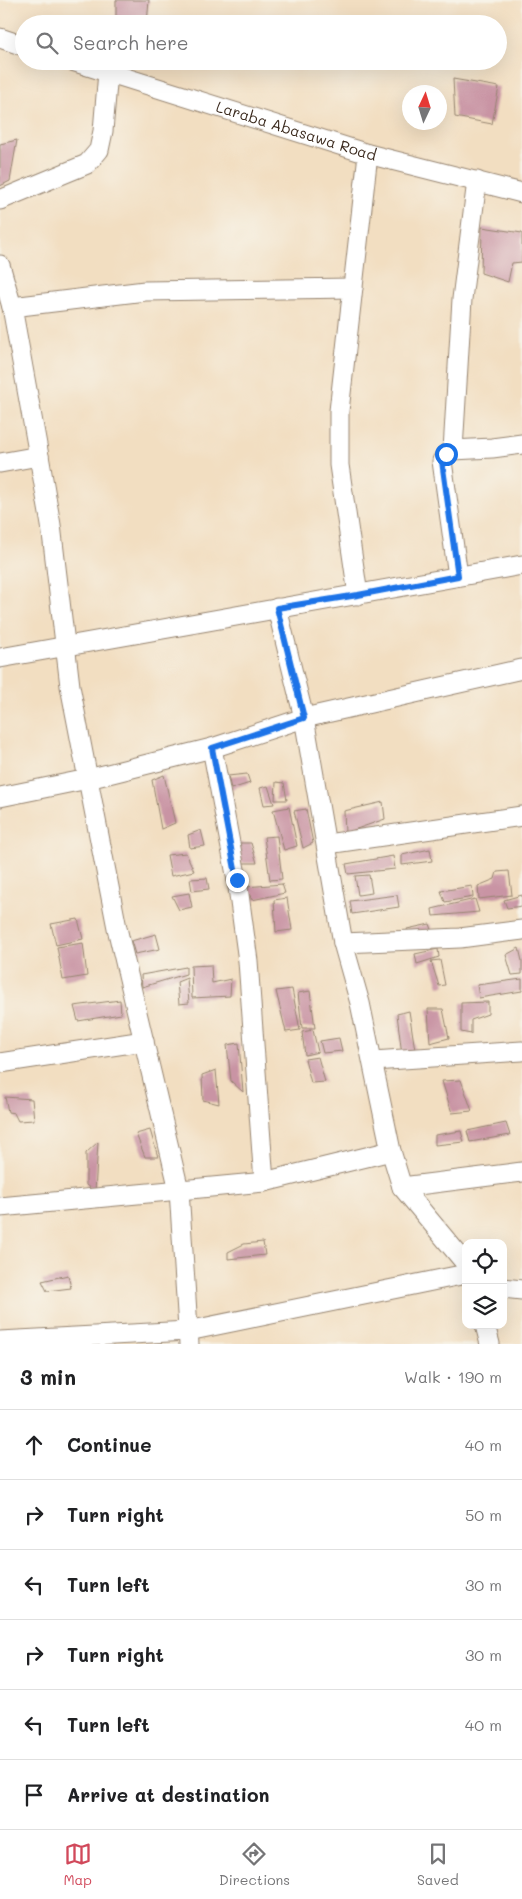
<!DOCTYPE html>
<meta charset="utf-8">
<style>
:root{--surface:#fff;--page:#f6f6f6;--text:#202124;--muted:#757577;--line:#e0e0e0;--accent:#d1495b}
body{margin:0;font-family:Mali,sans-serif;background:var(--page);color:var(--text)}
.controls{position:absolute;right:15px;bottom:15px;display:grid;overflow:hidden;border-radius:10px;box-shadow:0 5px 20px #0002}
.controls button{width:45px;height:45px;display:grid;place-items:center;padding:0;border:0;border-bottom:1px solid var(--line);background:var(--surface);color:var(--text);font:25px sans-serif}
.compass{position:absolute;left:402px;top:85px;width:45px;height:45px;border-radius:50%;background:var(--surface);box-shadow:0 5px 20px #0002;rotate:4deg}
.stop{position:absolute;width:15px;height:15px;margin:-11px;border:4px solid #1a73e8;border-radius:50%;background:#fff}
.stop.end{background:#1a73e8;border-color:#fff;box-shadow:0 1px 5px #0008}
.list{margin:0;padding:0;list-style:none}
h2{display:flex;justify-content:space-between;align-items:center;height:65px;margin:0;padding:0 20px;font-size:21px}
h2 small{font-size:16px;font-weight:400;color:var(--muted)}
.list li{display:grid;grid-template-columns:32px 1fr auto;gap:15px;align-items:center;box-sizing:border-box;height:70px;padding:0 20px;border-top:1px solid var(--line)}
.list b{display:block;font-size:19px;white-space:nowrap}
.list em{font-size:16px;font-style:normal;color:var(--muted)}
.icon{flex:none;width:28px;height:28px;fill:none;stroke:currentColor;stroke-width:2;stroke-linecap:round;stroke-linejoin:round}
.map{position:relative;flex:none;width:522px;height:1344px;overflow:hidden}
.search{position:absolute;background:var(--surface);box-shadow:0 5px 20px #0002;left:15px;right:15px;top:15px;height:55px;display:flex;align-items:center;gap:12px;box-sizing:border-box;padding:0 18px;border-radius:28px;color:var(--muted);font-size:19px}
.sheet{height:485px;background:var(--surface)}
nav{display:flex;justify-content:space-around;align-items:center;box-sizing:border-box;height:70px;border-top:1px solid var(--line);background:var(--surface);font-size:14px;color:var(--muted)}
nav a{display:grid;justify-items:center;gap:2px}
nav .on{color:var(--accent)}
.map>svg:first-child{display:block}
</style>
<div class="map">
<svg width="522" height="1344" viewBox="0 0 522 1344">
<rect width="100%" height="100%" fill="#f7f3e8"/>
<filter id="ink" filterUnits="userSpaceOnUse"><feTurbulence type="fractalNoise" baseFrequency=".02" numOctaves="2"/><feDisplacementMap in="SourceGraphic" scale="10" xChannelSelector="R" yChannelSelector="G"/><feConvolveMatrix kernelMatrix="1 2 1 2 8 2 1 2 1" color-interpolation-filters="sRGB"/></filter>
<filter id="wash" filterUnits="userSpaceOnUse"><feTurbulence type="fractalNoise" baseFrequency=".0096" numOctaves="4" result="noise"/><feDisplacementMap in="SourceGraphic" scale="20" xChannelSelector="R" yChannelSelector="G"/><feGaussianBlur stdDeviation="1.12" result="paint"/><feColorMatrix in="noise" values="0 0 0 0 0 0 0 0 0 0 0 0 0 0 0 0 0 1.4 0 .05"/><feComposite in="paint" operator="in"/></filter>
<g filter="url(#wash)">
<rect width="100%" height="100%" fill="#f2dec1"/>
<g id="blocks">
<g fill="#c994a4">
<path d="M116,0h33l-2,24h-31z"/>
<path d="M453,79l46,8 -7,37 -37,-7z"/>
<path d="M17,140l-7,41 -10,5v-42z"/>
<path d="M482,227l40,6v29l-10,1 -4,19 -27,-9z"/>
<path d="M247,774l3,9 -19,6 -3,-13z"/>
<path d="M164,775l11,48 -14,6 -9,-49z"/>
<path d="M276,782l8,1 3,17h-12z"/>
<path d="M268,786l6,18 -10,1 -4,-17z"/>
<path d="M383,802l2,17 -40,14 -1,-22z"/>
<path d="M289,807l8,39 -13,4 -11,-40z"/>
<path d="M306,809l7,34 -10,5 -9,-37z"/>
<path d="M201,830l4,16 -15,2 -2,-13z"/>
<path d="M277,836l5,43 -12,1 -6,-43z"/>
<path d="M236,843h15l6,20h-16z"/>
<path d="M430,849l2,12 -30,4v-10z"/>
<path d="M186,853l8,18 -23,5 -4,-21z"/>
<path d="M393,856l2,13 -47,5 -2,-10z"/>
<path d="M509,871l3,24 -33,4 -1,-13 17,-7 2,-7z"/>
<path d="M369,875l3,18 -14,2 -3,-19z"/>
<path d="M207,878l2,11 -17,2 -2,-12z"/>
<path d="M282,884l3,9 -33,7 -6,-13z"/>
<path d="M472,886l1,11 -28,5 -4,-11z"/>
<path d="M189,893l3,14 -13,3 -7,-14z"/>
<path d="M397,895l2,12 -47,7 -2,-13z"/>
<path d="M522,895v11l-15,2 -3,-8z"/>
<path d="M287,898l5,32 -16,2 -2,-32z"/>
<path d="M475,899l4,13 -46,4 -1,-7z"/>
<path d="M78,919l5,20 -27,6 -5,-21z"/>
<path d="M430,924l4,11 -23,5 -4,-11z"/>
<path d="M156,934l4,15 -25,5 -4,-13z"/>
<path d="M83,943l4,33 -24,4 -6,-33z"/>
<path d="M519,948l3,13v13l-10,1 -6,-20z"/>
<path d="M438,949l1,8 -22,7 -2,-10z"/>
<path d="M440,960l5,25 -6,1 -8,-25z"/>
<path d="M211,965l1,18 19,-4 -1,17 -38,2 -1,-32z"/>
<path d="M186,967v7l-44,13 -1,-12z"/>
<path d="M187,978l2,25 -10,1 -2,-22z"/>
<path d="M522,979v12l-43,7 -2,-13z"/>
<path d="M292,989l8,41 -14,2 -10,-41z"/>
<path d="M310,991l5,37h-13l-4,-35z"/>
<path d="M120,1000l1,14 -43,7 -4,-15z"/>
<path d="M488,1002v12l-17,6v14l-10,-2v-29z"/>
<path d="M428,1009h15l6,29 -19,5z"/>
<path d="M409,1011l6,39 -13,5 -5,-41z"/>
<path d="M313,1030l5,22 -13,3 -3,-23z"/>
<path d="M339,1038l3,13 -19,2 -3,-12z"/>
<path d="M239,1043l4,49 -12,-11 -4,-36z"/>
<path d="M318,1057l7,25 -14,1 -6,-24z"/>
<path d="M216,1070l3,34 -16,-4 -1,-25z"/>
<path d="M461,1080l11,31 -20,2 -10,-32z"/>
<path d="M5,1097l27,2 2,21 -16,1 -4,-8 -6,-1z"/>
<path d="M506,1123l4,12 -40,7 -3,-11z"/>
<path d="M150,1130l8,27h-13l-9,-23z"/>
<path d="M461,1131l3,11 -29,3v-10z"/>
<path d="M98,1142l-3,50 -9,-7v-32z"/>
<path d="M263,1242l2,13 -37,4v-7l16,-8z"/>
<path d="M68,1275l3,13 -24,3 -5,-10z"/>
</g>
</g>
</g>
<g filter="url(#ink)">
<use href="#blocks" fill-opacity="0" stroke="#968470" stroke-width="1"/>
<g fill="none" stroke-linecap="round" stroke-linejoin="round">
<g stroke="#968470" stroke-width="21">
<g id="street">
<path d="M0,38l24,8"/>
<path id="s1" d="M72,61l296,93 154,39"/>
<path d="M0,200l87,-36 12,-14 4,-19 5,-59"/>
<path d="M0,265l12,42 27,149 12,69 19,161 18,93 29,149 62,262 10,154"/>
<path d="M12,307l133,-16 208,-3"/>
<path d="M453,450l9,-151 15,-118"/>
<path d="M0,463l39,-7"/>
<path d="M458,576l-16,-115 4,-7 7,-4 39,-2 30,-4"/>
<path d="M358,595l-19,-130v-54l29,-257"/>
<path d="M277,608l27,110 39,225 17,60 31,148 11,36 64,77"/>
<path d="M0,658l522,-93"/>
<path d="M212,748l25,132 11,81 16,221"/>
<path d="M0,797l88,-18 124,-31 92,-30 218,-49"/>
<path d="M327,844l195,-28"/>
<path d="M343,943l117,-5 62,-8"/>
<path d="M373,1061l149,-10"/>
<path d="M0,1063l144,-22"/>
<path d="M402,1187l120,-15"/>
<path d="M0,1207l264,-25 127,-31"/>
<path d="M503,1288l19,2"/>
<path d="M485,1325l5,19"/>
<path d="M0,1341l188,-10 278,-57"/>
</g>
</g>
<use href="#street" stroke="#fff" stroke-width="19"/>
</g>
</g>
<g fill="none" stroke-linecap="round" stroke-linejoin="round" filter="url(#ink)">
<path stroke="#1a73e8" stroke-width="6" d="M237,880l-25,-132 92,-30 -27,-110 81,-13 100,-19 -16,-115 4,-7"/>
</g>
<g text-anchor="middle" stroke-width="5" stroke-linejoin="round" paint-order="stroke">
<g font-size="15" fill="#3b2a1e" stroke="#f7f3e8">
<text dy="5" stroke="none"><textPath href="#s1" startOffset="235">Laraba Abasawa Road</textPath></text>
</g>
</g>
</svg>
<div class="controls">
<button><svg class="icon" aria-label="locate" viewBox="0 0 24 24"><circle cx="12" cy="12" r="6"/><path d="M12 2v4M12 18v4M2 12h4M18 12h4"/></svg></button>
<button><svg class="icon" aria-label="layers" viewBox="0 0 24 24"><path d="M12 4l9 5-9 5-9-5zM3 14l9 5 9-5"/></svg></button>
</div>
<svg class="compass" viewBox="-18 -18 36 36"><path d="M0-13l5 13h-10z" fill="#e53935"/><path d="M0 13l5-13h-10z" fill="#757577"/></svg>
<div class="stop" style="left:446px;top:454px"></div>
<div class="stop end" style="left:237px;top:880px"></div>
<div class="search"><svg class="icon" aria-label="search" viewBox="0 0 24 24"><circle cx="10" cy="10" r="6"/><path d="M15 15l6 6"/></svg>Search here</div>
</div>
<section class="sheet">
<h2>3 min<small>Walk · 190 m</small></h2>
<ul class="list">
<li><svg class="icon" aria-label="ahead" viewBox="0 0 24 24"><path d="M12 20V5M6 11l6-6 6 6"/></svg><div><b>Continue</b></div><em>40 m</em></li>
<li><svg class="icon" aria-label="right" viewBox="0 0 24 24"><path d="M7 20v-9h11M14 6l5 5-5 5"/></svg><div><b>Turn right</b></div><em>50 m</em></li>
<li><svg class="icon" aria-label="left" viewBox="0 0 24 24"><path d="M17 20v-9H6M10 6l-5 5 5 5"/></svg><div><b>Turn left</b></div><em>30 m</em></li>
<li><svg class="icon" aria-label="right" viewBox="0 0 24 24"><path d="M7 20v-9h11M14 6l5 5-5 5"/></svg><div><b>Turn right</b></div><em>30 m</em></li>
<li><svg class="icon" aria-label="left" viewBox="0 0 24 24"><path d="M17 20v-9H6M10 6l-5 5 5 5"/></svg><div><b>Turn left</b></div><em>40 m</em></li>
<li><svg class="icon" aria-label="arrive" viewBox="0 0 24 24"><path d="M6 21V4h12l-3 4 3 4H6"/></svg><div><b>Arrive at destination</b></div></li>
</ul>
</section>
<nav>
<a class="on"><svg class="icon" aria-label="map" viewBox="0 0 24 24"><path d="M3 6l6-2 6 2 6-2v14l-6 2-6-2-6 2zM9 4v14M15 6v14"/></svg>Map</a>
<a><svg class="icon" aria-label="directions" viewBox="0 0 24 24"><path d="M12 3l9 9-9 9-9-9zM9 14v-3h6M13 9l2 2-2 2"/></svg>Directions</a>
<a><svg class="icon" aria-label="saved" viewBox="0 0 24 24"><path d="M7 4h10v16l-5-4-5 4z"/></svg>Saved</a>
</nav>
